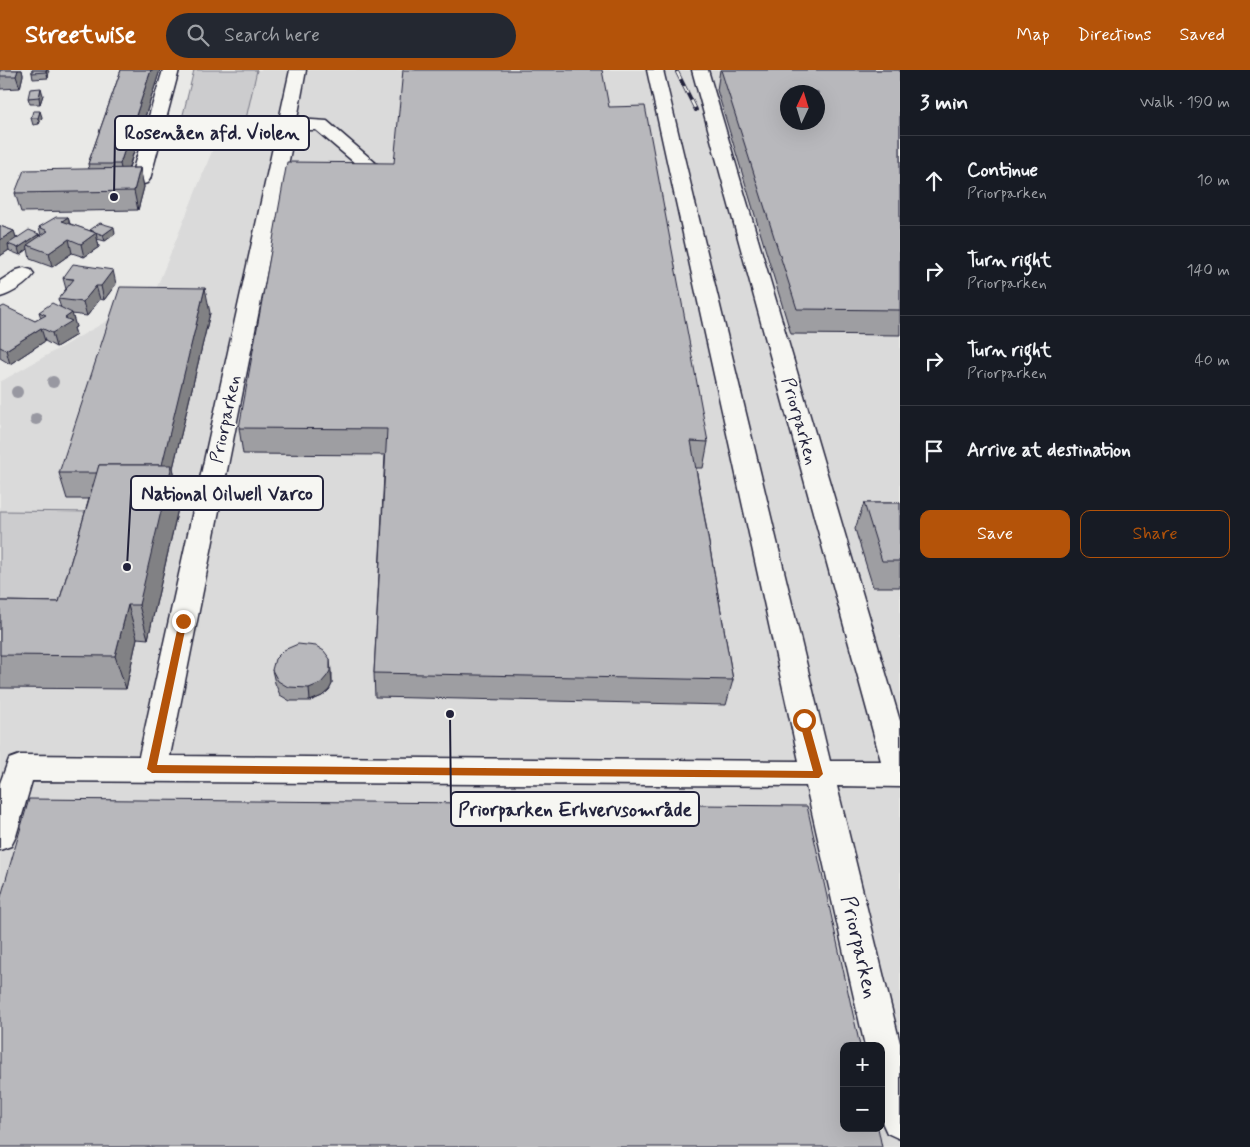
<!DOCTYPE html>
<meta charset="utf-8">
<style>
:root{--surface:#171b24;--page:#242831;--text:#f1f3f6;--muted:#9ea1a6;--line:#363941;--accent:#b45309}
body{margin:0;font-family:Mynerve,sans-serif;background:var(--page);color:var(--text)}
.controls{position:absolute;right:15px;bottom:15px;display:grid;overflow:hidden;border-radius:10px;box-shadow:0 5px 20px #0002}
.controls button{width:45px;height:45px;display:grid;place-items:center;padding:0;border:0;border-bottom:1px solid var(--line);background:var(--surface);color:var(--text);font:25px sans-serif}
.compass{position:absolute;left:780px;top:15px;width:45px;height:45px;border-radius:50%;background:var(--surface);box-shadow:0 5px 20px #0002;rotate:4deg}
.stop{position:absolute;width:15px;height:15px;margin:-11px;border:4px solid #b45309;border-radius:50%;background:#fff}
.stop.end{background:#b45309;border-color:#fff;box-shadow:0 1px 5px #0008}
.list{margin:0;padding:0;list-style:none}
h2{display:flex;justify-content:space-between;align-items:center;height:65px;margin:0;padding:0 20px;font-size:21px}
h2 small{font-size:16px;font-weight:400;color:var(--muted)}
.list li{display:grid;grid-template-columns:32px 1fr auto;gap:15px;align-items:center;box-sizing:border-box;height:90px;padding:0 20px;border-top:1px solid var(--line)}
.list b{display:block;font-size:19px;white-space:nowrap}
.list p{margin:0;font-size:16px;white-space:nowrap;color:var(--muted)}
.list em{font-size:16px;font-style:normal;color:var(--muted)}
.actions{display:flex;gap:10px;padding:15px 20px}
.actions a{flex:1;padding:11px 0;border:1px solid var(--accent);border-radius:10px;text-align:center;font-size:18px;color:var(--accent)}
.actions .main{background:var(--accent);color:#fff}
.icon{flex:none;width:28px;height:28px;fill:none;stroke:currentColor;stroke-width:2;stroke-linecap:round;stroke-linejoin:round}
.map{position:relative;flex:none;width:900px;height:1077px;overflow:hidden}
header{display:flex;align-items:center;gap:30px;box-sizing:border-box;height:70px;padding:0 25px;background:var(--accent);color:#fff}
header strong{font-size:24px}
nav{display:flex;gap:28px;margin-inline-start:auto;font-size:18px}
.search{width:350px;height:45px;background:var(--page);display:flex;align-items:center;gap:12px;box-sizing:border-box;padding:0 18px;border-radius:28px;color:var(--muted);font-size:19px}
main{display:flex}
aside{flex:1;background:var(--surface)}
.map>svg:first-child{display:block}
</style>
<header>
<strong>Streetwise</strong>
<div class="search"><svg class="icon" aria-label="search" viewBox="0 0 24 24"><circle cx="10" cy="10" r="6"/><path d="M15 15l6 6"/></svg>Search here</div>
<nav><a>Map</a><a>Directions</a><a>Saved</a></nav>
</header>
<main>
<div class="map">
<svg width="900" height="1077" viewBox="0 0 900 1077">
<rect width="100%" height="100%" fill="#e9e9e7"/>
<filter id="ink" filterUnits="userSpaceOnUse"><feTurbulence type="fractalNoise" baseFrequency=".02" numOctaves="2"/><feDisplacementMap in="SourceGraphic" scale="10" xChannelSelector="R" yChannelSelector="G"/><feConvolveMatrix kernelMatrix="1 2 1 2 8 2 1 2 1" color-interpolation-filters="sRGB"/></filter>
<g filter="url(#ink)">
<path fill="#dadada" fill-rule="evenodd" d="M245,0h655v1077h-900v-765l154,-88zM788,22h30v30h-30zM844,976h37v82h-37z"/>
<g fill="#ccccce" stroke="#777784">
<path d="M194,0h63l-14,62 -67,11z"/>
<path d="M0,441l96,1 -32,115h-64z"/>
</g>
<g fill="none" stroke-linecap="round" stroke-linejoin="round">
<g stroke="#22223b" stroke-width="3">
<g id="minor">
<path d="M163,0h16l-29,109 -3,4 -7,2 -7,-2 -3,-4z"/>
<path d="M290,0h16l-9,49 30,2 58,50 -2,4 -7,2 -7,-2 -53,-45h-21l-125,626 629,5 -152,-691h16l167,691h51l-189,-691h16l192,651v66l-63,-1 63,257v96l-13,-6 -6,-13v-74h-16l-59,-260 -774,-5 -16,55 -5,10 -11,4v-67l9,-24 11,-4 119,1z"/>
<path d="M24,198l7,2 3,4c-7,10 -22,20 -34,23v-16l17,-11z"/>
</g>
</g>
<use href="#minor" fill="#f6f6f2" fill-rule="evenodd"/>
<g stroke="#22223b" stroke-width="4">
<path id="rail" d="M677,2l19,38"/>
</g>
<use href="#rail" stroke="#f6f6f2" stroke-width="2.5" stroke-dasharray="8" stroke-linecap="butt"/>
</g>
<g fill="#9898a1">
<circle cx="53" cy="312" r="6"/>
<circle cx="17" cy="322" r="6"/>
<circle cx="36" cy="349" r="6"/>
</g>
<g fill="#9e9ea2" stroke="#22223b">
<path d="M0,0h22l1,5 -3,13 -20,1z"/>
<path d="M32,0h16v8l-15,1 -1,-6z"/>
<path d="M121,0h39l-31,98h11l4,19 -6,23 -117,2 -6,-19 74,-24 -1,-5z"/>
<path d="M720,0h180v265l-109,-1 -74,-244z"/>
<path d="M43,25l-3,9h-10l-2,-6z"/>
<path d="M609,37l99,335 -5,26h-7l37,212 -7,25 -351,-8 -1,-24 11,-218 -142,-1 -4,-26z"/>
<path d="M42,47l-3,7 -6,1 -2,-7z"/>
<path d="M68,147l2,7 20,7v-1l25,4 -10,7 -8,-2 2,8 -15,10 -12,-4 -20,14 -22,-8 -2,-10 -8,6 -10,-4 -1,-1 -9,6v-30l14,5 2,7 23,-4v2l2,-1 -2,-8z"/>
<path d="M63,208l53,6 -12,16 -4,-1 -13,17 -15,-2 4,13 -2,1 2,7 -20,12 -11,-6 -35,23 -10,-6v-50l35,13 6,-3 -2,-6 22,-4 -3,-9 8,-10z"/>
<path d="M210,243l-37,155 7,32 -32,139 -11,-1 -11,51 -126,-1v-87l59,1 30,-103h-22l-8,-26z"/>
<path d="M864,433h36v84h-27l-18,-58z"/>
<path d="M272,600l60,3v11l-3,6 -7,6 -12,5h-20l-10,-6 -5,-12z"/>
</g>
<g fill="#818184" stroke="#22223b">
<path d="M18,0h4l1,5 -3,13 -4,-12z"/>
<path d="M46,0h2l1,2 -1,6z"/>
<path d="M151,0h9l-36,112 -4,-18z"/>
<path d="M41,18l2,7 -3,9 -1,-7z"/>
<path d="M40,41l2,6 -3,7 -1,-6z"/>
<path d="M140,98l4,19 -6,23 -4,-19z"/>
<path d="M68,147l3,14 -9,-10z"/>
<path d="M114,157l1,7 -10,7 -2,-6z"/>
<path d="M14,161l4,13h-10l1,6 -9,6v-16z"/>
<path d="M96,163l3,14 -15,10 -3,-13z"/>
<path d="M39,164l2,7 -14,4 1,4 -8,6 -2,-7z"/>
<path d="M69,169l3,14 -20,14 -3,-14z"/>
<path d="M113,200l3,14 -12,16 -3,-14z"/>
<path d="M96,216l4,13 -13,17 -4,-14z"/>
<path d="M205,218l5,25 -37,155 7,32 -32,139 -9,-34 20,-131z"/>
<path d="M72,243l4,14 -2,1 2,7 -20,12 -4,-14 13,-15z"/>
<path d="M41,258l4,13 -35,23 -4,-14z"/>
<path d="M128,535l9,33 -11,51 -11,-33z"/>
<path d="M330,589l2,25 -3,6 -7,6 -12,5 -1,-13z"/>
</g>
<g fill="#b8b8bc" stroke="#22223b" fill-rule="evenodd">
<path d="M0,0h18l-2,6h-16z"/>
<path d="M32,0h14v2l-14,1z"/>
<path d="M121,0h30l-31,94h-32z"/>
<path d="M403,0h199l7,37 36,-1 63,336 -17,-1 42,239 -359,-7 13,-244 -148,-1 48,-266 107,1z"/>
<path d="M721,0h179v240l-103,-1zM788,22h30v30h-30z"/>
<path d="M41,18l-2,9 -11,1 2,-9z"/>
<path d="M33,41h7l-2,7h-7z"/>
<path d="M140,98l-6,23 -119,2 9,-23z"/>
<path d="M56,147h12l-6,4 34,12 -15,11 -12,-5 -20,14 -22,-8 21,-14 -9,-4z"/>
<path d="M100,153l14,4 -11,8 -13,-5z"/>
<path d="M0,156l14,5 -14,9z"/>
<path d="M29,160l10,4 -21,14 -10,-4z"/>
<path d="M73,194l40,6 -12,16h-5l-13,16 -25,-3 16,-20 -11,-1z"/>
<path d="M120,217l85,1 -43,177h-63l-2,8h-38z"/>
<path d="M52,233l20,10 -7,5 7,3 -20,12 -11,-5 -35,22 -6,-3v-39l4,-2 31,15 11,-6 -7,-3z"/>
<path d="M99,395h73l-33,140h-11l-13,51 -115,-1v-54l59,1z"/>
<path d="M864,433h36v58h-18z"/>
<path d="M298,574l18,2 8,5 6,8v12l-3,5 -6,7 -12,5 -21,-1 -10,-6 -6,-11 3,-11 9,-9z"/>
<path d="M29,729l778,7 53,240h-16v82h34l4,19h-882v-247z"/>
</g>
</g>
<path fill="#b45309" d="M183,548l4,3 -30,144 656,6 -14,-51 5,-4 4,4 15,54 -4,4 -667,-5 -5,-4 32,-148z"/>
<g text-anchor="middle" stroke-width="4" stroke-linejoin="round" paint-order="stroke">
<g font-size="18" fill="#22223b" stroke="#f6f6f2">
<text transform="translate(225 349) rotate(-78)" y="6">Priorparken</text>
<text transform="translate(800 351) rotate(74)" y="6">Priorparken</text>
</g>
<g font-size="21" fill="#22223b" stroke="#f6f6f2">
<text transform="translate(860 877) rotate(77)" y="7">Priorparken</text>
</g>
</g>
<path fill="none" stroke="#22223b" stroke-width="2" d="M114 127L115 63M127 497L131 423M450 644L451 739"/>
<g fill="#22223b" stroke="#f6f6f2" stroke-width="2">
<circle cx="114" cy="127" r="5"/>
<circle cx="127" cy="497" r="5"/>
<circle cx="450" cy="644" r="5"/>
</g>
<g fill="#f6f6f2" stroke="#22223b" stroke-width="2">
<rect x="115" y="46" width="194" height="34" rx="5"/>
<rect x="131" y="406" width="192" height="34" rx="5"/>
<rect x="451" y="722" width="248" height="34" rx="5"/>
</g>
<g font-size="19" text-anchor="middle" font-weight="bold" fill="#22223b">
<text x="212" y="69">Rosenåen afd. Violen</text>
<text x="227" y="430">National Oilwell Varco</text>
<text x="575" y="746">Priorparken Erhvervsområde</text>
</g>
</svg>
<div class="controls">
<button>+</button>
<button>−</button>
</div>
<svg class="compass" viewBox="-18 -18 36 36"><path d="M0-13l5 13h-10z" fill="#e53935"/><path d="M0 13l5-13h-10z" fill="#9ea1a6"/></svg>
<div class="stop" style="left:804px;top:650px"></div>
<div class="stop end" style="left:183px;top:551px"></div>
</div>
<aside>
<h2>3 min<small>Walk · 190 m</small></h2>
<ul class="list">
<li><svg class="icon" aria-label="ahead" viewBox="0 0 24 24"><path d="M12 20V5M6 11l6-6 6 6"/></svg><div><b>Continue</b><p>Priorparken</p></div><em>10 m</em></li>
<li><svg class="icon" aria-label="right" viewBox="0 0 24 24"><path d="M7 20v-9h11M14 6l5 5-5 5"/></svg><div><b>Turn right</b><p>Priorparken</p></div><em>140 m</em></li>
<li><svg class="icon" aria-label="right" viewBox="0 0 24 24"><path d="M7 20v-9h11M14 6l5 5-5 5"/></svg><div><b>Turn right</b><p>Priorparken</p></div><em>40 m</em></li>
<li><svg class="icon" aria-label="arrive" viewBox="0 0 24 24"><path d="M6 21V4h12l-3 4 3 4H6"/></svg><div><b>Arrive at destination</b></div></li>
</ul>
<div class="actions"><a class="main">Save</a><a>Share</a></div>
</aside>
</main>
